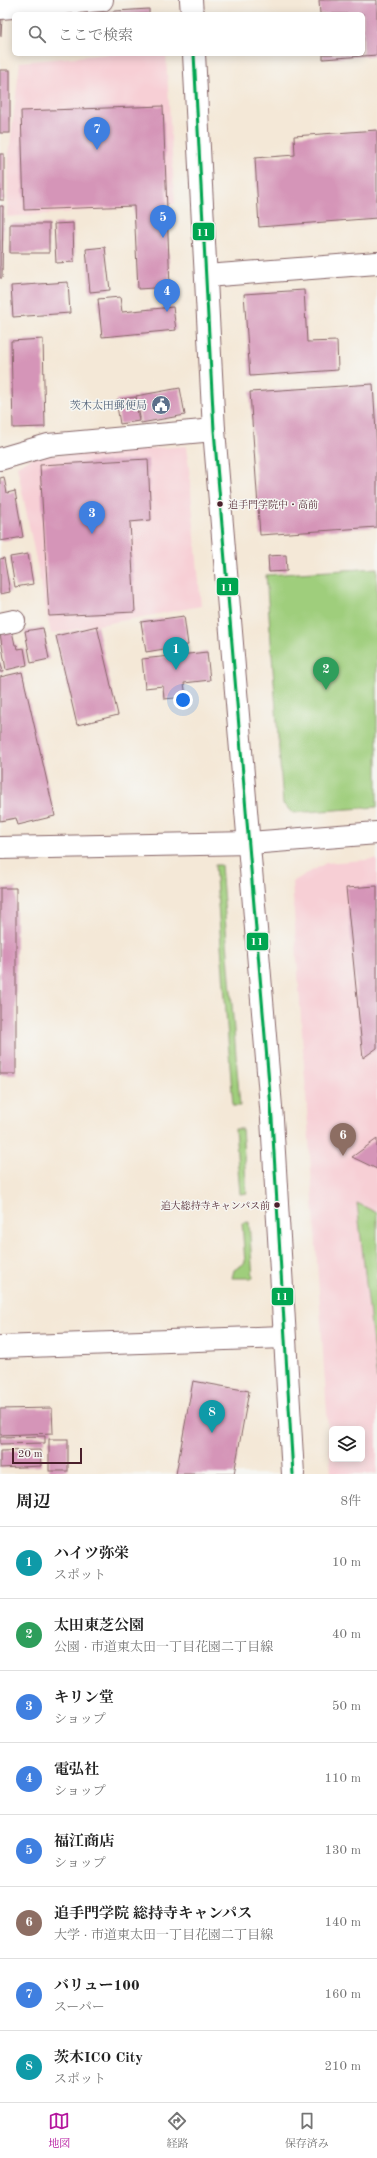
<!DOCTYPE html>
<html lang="ja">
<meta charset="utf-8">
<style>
:root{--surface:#fff;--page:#f2f2f2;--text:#222;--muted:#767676;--line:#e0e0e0;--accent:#b5179e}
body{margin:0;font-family:"Old Standard TT","Noto Serif JP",serif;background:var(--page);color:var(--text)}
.controls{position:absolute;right:12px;bottom:12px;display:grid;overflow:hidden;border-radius:6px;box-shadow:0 2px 10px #0003}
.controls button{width:36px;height:36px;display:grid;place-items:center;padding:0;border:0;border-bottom:1px solid var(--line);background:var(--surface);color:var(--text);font:20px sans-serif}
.scale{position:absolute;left:12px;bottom:10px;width:70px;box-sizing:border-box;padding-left:4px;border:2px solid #4a1f2b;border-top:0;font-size:11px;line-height:14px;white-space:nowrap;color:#4a1f2b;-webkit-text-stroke:3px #f6f6f2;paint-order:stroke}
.you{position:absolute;left:183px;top:700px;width:14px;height:14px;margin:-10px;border:3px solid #fff;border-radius:50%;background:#1a73e8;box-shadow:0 0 0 6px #1a73e833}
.badge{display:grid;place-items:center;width:26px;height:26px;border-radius:50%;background:var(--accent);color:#fff;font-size:13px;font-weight:700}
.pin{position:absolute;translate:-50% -33px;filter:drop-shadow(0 1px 2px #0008)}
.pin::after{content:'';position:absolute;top:21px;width:14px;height:12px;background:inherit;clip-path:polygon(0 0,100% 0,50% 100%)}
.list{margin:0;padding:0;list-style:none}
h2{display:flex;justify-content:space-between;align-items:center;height:52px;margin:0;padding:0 16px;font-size:17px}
h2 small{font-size:13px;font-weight:400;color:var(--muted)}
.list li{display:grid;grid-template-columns:26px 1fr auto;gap:12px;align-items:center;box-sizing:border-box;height:72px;padding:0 16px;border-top:1px solid var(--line)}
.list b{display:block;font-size:15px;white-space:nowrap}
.list p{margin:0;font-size:13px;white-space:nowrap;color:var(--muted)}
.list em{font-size:13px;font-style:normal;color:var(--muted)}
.icon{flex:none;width:22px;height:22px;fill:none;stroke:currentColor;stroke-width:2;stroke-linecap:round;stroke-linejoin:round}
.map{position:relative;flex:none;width:377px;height:1474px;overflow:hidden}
.search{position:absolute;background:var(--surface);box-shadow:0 2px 10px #0003;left:12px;right:12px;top:12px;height:44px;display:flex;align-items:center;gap:10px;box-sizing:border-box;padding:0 14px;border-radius:6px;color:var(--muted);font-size:15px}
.sheet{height:628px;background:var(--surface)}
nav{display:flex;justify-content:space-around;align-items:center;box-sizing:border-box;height:56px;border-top:1px solid var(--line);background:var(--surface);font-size:11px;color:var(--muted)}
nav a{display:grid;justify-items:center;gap:2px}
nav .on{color:var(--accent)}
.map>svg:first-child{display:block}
</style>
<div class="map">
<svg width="377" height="1474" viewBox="0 0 377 1474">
<rect width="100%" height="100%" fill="#f6f6f2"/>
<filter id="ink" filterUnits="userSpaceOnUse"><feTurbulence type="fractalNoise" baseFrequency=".025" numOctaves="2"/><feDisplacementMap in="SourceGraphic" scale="8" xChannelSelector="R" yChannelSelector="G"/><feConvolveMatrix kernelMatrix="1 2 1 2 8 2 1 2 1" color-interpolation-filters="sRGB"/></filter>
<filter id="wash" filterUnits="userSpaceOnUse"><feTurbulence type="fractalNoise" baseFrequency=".012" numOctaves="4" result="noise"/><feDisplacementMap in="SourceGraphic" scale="16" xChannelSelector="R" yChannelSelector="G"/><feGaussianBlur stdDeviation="0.9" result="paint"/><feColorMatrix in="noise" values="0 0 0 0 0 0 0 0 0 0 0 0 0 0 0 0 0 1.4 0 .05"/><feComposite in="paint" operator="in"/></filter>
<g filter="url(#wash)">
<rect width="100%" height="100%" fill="#f4e8d7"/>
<g fill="#f7cfd5" fill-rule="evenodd">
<path d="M108,54h58l9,150 -168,13 2,-64 11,-91z"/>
<path d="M187,446l14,160 -150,28 -34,-168 16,-9z"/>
<path d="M377,859v615h-46l-39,-592 34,-19zM332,1429h30v30h-30z"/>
</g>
<g fill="#9fce7c" stroke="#747654">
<path d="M377,568v239l-84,6 -10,-9 -17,-229z"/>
<path d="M215,865h6l19,241h-7z"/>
<path d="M235,1129h7l5,64 -7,1z"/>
<path d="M357,1203l20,10v166z"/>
<path d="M249,1222l4,56h-21l2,-8 11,-7 -3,-40z"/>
</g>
<g id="blocks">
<g fill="#d595b8">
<path d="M319,0h58v55l-54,4v-5h40v-40h-43z"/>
<path d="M149,9v5h-64l-1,-1z"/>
<path d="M0,18h2l-1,18h-1z"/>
<rect x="0" y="70" width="10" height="63"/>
<path d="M163,106l7,181 -32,2 -4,-83 -110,4 -3,-99z"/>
<path d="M377,130v88l-118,9 -4,-69 40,-3 -1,-19z"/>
<rect x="0" y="154" width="4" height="46"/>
<path d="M0,206h3l-1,72h-2z"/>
<path d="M73,223l1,39 -18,1 -2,-39z"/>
<rect x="10" y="224" width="39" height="29"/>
<path d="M105,247l5,43 -20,2 -4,-43z"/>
<path d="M68,282l2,31 -57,4 -2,-31z"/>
<path d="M304,290l3,52 30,-1 1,29 -88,6 -6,-82z"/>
<path d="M120,297l2,15 51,-5 3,23 -74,7 -4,-38z"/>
<path d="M43,339l2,88 -32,1 -2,-87z"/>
<path d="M373,384l4,64v79l-117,8 -10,-143z"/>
<path d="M180,388l5,27 -44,8 -5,-27z"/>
<path d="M135,397l4,24 -19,3 -4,-24z"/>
<path d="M148,459l3,61 -21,2 5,90 -86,4 -9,-151z"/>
<path d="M4,477l3,16 8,-2 8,46 -23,4v-63z"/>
<path d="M28,554l5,30 -18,3 -5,-30z"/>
<path d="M286,555l1,16 -18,1 -1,-16z"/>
<path d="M4,558l6,34 -10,2v-35z"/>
<path d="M184,616l4,29 -42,7 -5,-30z"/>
<path d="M97,626l21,89 -41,10 -21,-89z"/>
<path d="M43,628l6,31 -18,4 -6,-32z"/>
<path d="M12,631l3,14h2l1,4 6,-1 3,17 -21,5 -6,-36z"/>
<path d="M207,652l3,28 -26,3 2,14 -22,2 -1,-13 -18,2 -3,-29z"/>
<path d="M0,660l3,12h-3z"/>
<path d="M22,672l33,144 -37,9 -2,-7 -16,3v-144z"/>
<path d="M377,886v162l-14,10 -17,-170z"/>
<rect x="0" y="888" width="16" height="186"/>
<path d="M377,1139v30l-25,-12z"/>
<path d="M193,1381l56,10 -15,83h-58z"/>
<path d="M52,1408l1,25 -53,2v-26z"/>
<path d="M45,1436v7l-45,1v-7z"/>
<rect x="49" y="1439" width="19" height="32"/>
<path d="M40,1450l1,16 -41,2v-17z"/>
</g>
</g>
</g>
<g filter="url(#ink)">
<use href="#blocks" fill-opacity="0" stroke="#866567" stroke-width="1"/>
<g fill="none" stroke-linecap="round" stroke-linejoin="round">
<g stroke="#866567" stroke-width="24">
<g id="minor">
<path d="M191,0l1,14"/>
<path d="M0,8l102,-8"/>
<path d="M194,54l20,376 58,689 21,355"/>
<path d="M206,276l171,-13"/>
<path d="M0,459l48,-14 166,-15"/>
<path d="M0,624l14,-3"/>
<path d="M0,848l250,-5 127,-10"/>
<path d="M0,1347l284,-10"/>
</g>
</g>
<use href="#minor" stroke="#fff" stroke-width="22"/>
<g stroke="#f6f6f2" stroke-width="6">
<path id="bus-1" d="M194,54l20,376 58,689 21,355"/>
</g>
<use href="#bus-1" stroke="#00a651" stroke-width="3"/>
</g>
</g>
<defs>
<g id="civic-disc" transform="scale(1)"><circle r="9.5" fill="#5c6f8a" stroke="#f6f6f2"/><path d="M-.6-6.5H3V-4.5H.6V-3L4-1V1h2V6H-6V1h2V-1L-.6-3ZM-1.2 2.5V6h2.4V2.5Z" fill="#fff"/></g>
</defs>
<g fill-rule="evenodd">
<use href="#civic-disc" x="161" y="405"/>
</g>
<g fill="#4a1f2b" stroke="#f6f6f2" stroke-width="1.5">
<circle cx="220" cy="504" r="3.5"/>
<circle cx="277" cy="1205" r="3.5"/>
</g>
<g text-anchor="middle" stroke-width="3" stroke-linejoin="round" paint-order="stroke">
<g font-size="10" fill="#4a1f2b" stroke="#f6f6f2" text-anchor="start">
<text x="228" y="508">追手門学院中・高前</text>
<text x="270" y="1209" text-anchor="end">追大総持寺キャンパス前</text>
</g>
<g font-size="11" fill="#4e5e75" stroke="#f6f6f2" text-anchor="end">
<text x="147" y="409">茨木太田郵便局</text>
</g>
</g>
<g stroke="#f6f6f2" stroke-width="1.5">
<rect x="192" y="222" width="23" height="19" rx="4" fill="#00a651"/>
<rect x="216" y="577" width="23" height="19" rx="4" fill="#00a651"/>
<rect x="246" y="932" width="23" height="19" rx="4" fill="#00a651"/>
<rect x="271" y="1287" width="23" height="19" rx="4" fill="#00a651"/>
</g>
<g font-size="11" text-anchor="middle" font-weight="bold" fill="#fff">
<text x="203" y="236">11</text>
<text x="227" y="591">11</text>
<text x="257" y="945">11</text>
<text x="282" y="1300">11</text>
</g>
</svg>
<div class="controls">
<button><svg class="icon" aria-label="layers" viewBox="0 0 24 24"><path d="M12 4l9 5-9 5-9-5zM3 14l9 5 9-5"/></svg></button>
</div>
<div class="scale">20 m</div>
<div class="you"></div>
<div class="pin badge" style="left:176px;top:670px;background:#0f9aa8">1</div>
<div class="pin badge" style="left:326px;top:690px;background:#2e9e5b">2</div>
<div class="pin badge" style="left:92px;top:534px;background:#3f7fe0">3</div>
<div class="pin badge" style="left:167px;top:312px;background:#3f7fe0">4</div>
<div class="pin badge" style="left:163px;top:238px;background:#3f7fe0">5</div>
<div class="pin badge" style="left:343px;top:1156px;background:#8d6e63">6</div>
<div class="pin badge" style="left:97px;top:150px;background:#3f7fe0">7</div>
<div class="pin badge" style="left:212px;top:1433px;background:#0f9aa8">8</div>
<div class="search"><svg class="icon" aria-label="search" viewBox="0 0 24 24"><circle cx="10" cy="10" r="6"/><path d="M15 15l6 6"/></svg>ここで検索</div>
</div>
<section class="sheet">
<h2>周辺<small>8件</small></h2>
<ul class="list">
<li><span class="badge" style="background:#0f9aa8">1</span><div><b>ハイツ弥栄</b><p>スポット</p></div><em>10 m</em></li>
<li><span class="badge" style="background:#2e9e5b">2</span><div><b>太田東芝公園</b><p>公園 · 市道東太田一丁目花園二丁目線</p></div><em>40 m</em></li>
<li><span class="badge" style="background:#3f7fe0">3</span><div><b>キリン堂</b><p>ショップ</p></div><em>50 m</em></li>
<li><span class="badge" style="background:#3f7fe0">4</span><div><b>電弘社</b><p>ショップ</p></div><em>110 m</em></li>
<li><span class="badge" style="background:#3f7fe0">5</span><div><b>福江商店</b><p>ショップ</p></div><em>130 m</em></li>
<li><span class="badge" style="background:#8d6e63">6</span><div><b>追手門学院 総持寺キャンパス</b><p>大学 · 市道東太田一丁目花園二丁目線</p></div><em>140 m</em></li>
<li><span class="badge" style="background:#3f7fe0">7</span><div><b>バリュー100</b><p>スーパー</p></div><em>160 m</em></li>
<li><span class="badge" style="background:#0f9aa8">8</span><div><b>茨木ICO City</b><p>スポット</p></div><em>210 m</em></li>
</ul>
</section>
<nav>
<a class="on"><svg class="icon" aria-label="map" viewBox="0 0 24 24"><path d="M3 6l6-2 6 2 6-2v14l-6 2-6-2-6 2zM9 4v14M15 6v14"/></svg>地図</a>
<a><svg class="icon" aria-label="directions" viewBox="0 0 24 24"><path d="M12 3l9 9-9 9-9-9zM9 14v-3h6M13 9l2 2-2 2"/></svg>経路</a>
<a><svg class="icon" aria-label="saved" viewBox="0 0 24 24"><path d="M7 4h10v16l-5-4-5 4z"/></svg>保存済み</a>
</nav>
